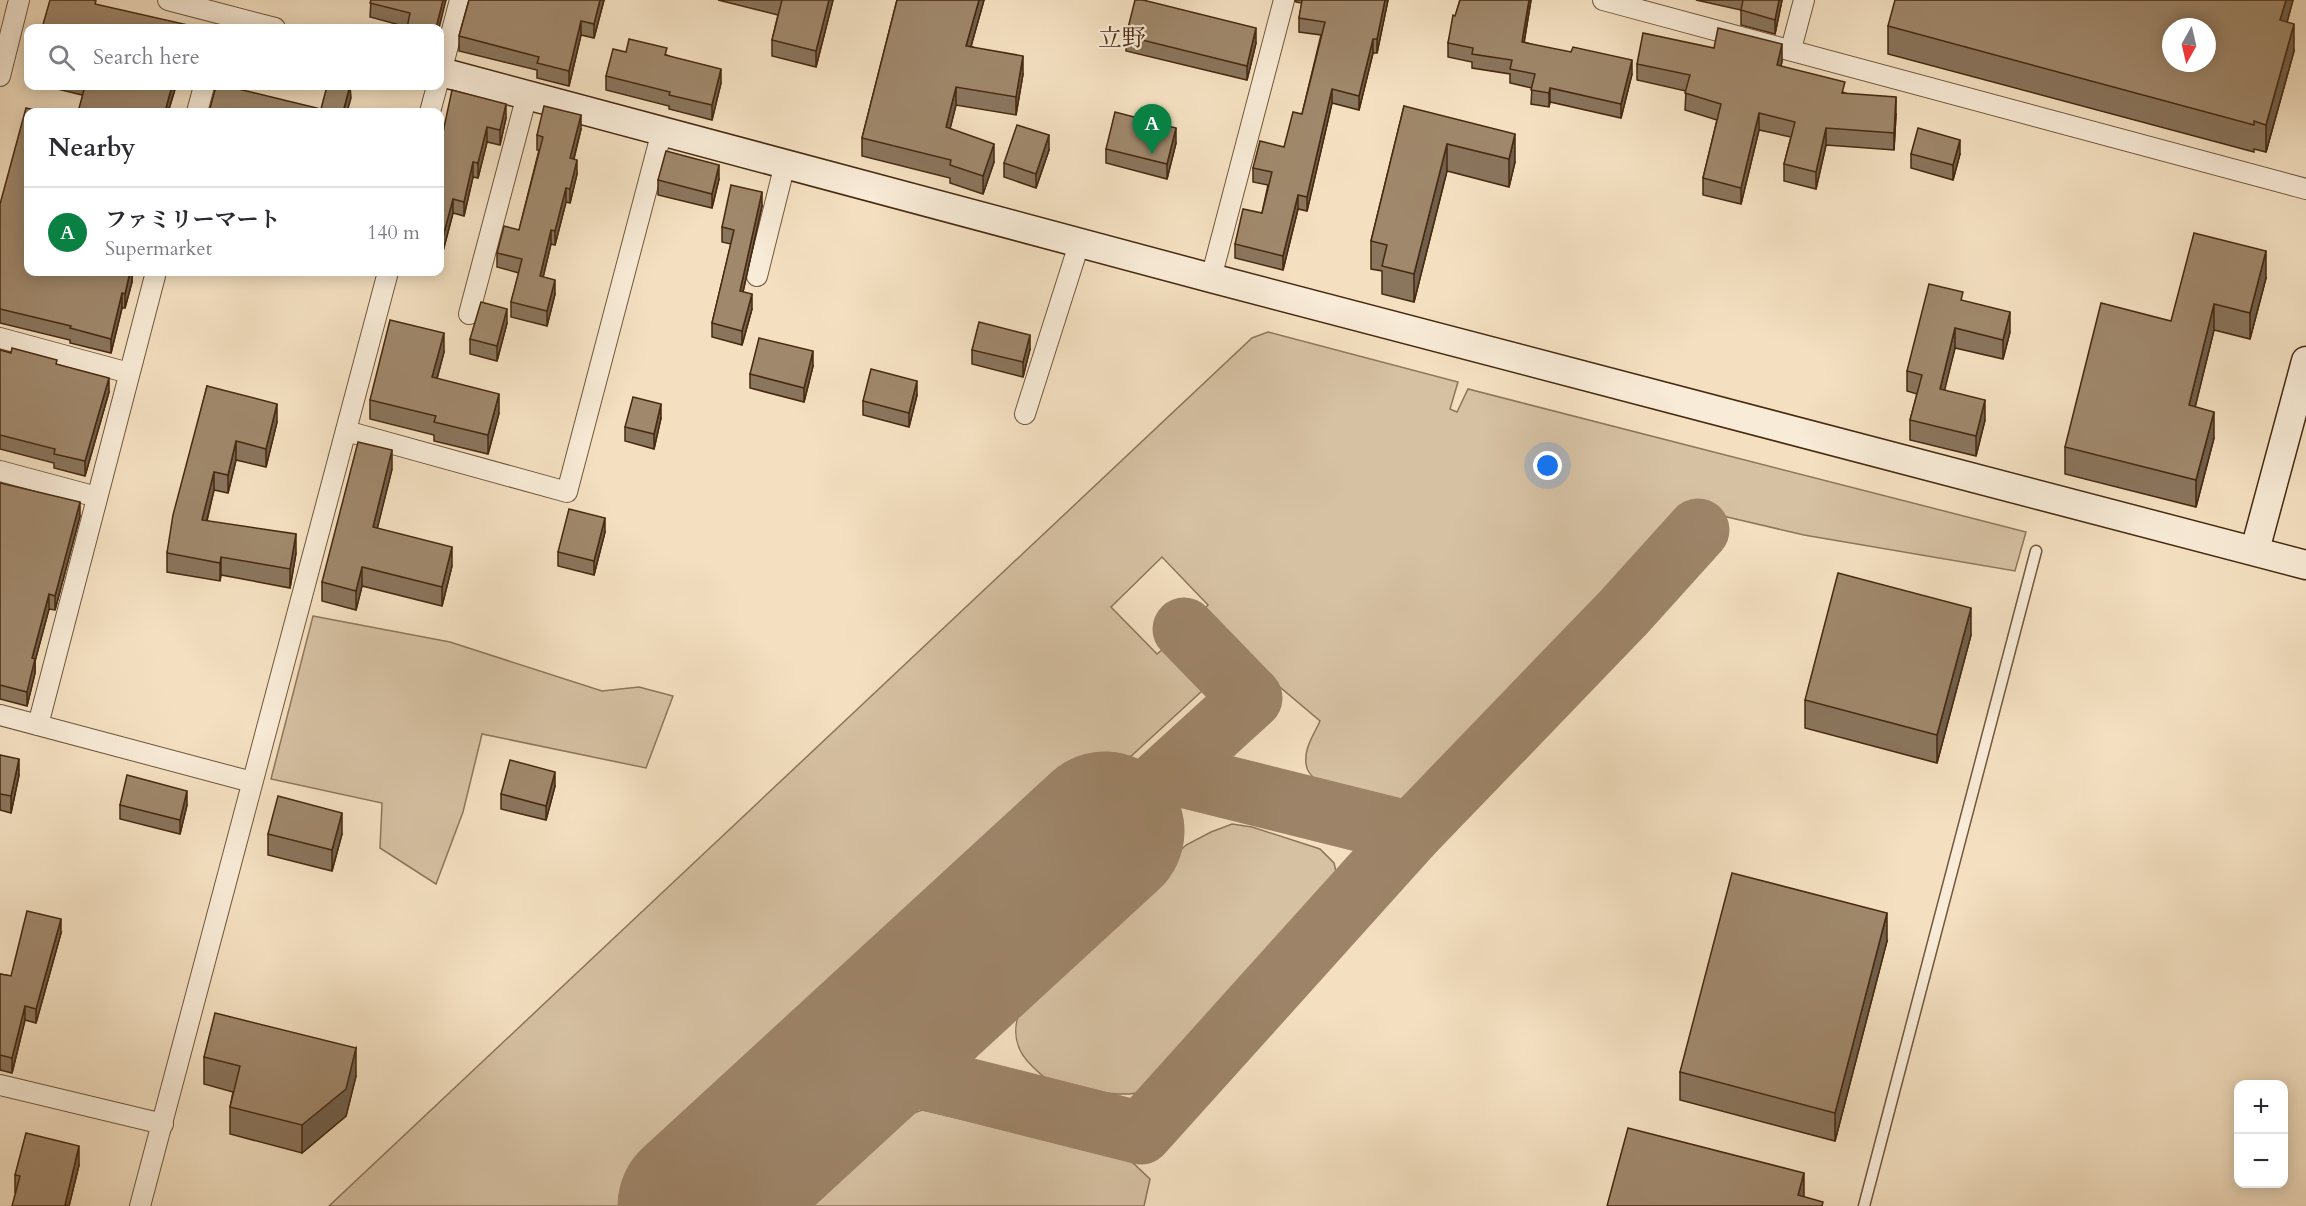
<!DOCTYPE html>
<meta charset="utf-8">
<style>
:root{--surface:#fff;--page:#f7f7f7;--text:#2b2b33;--muted:#7c7c81;--line:#e1e1e2;--accent:#0b8043}
body{margin:0;font-family:Cardo,"Noto Serif JP",serif;background:var(--page);color:var(--text)}
.controls{position:absolute;right:18px;bottom:18px;display:grid;overflow:hidden;border-radius:12px;box-shadow:0 3px 15px #0003}
.controls button{width:54px;height:54px;display:grid;place-items:center;padding:0;border:0;border-bottom:2px solid var(--line);background:var(--surface);color:var(--text);font:30px sans-serif}
.compass{position:absolute;left:2162px;top:18px;width:54px;height:54px;border-radius:50%;background:var(--surface);box-shadow:0 3px 15px #0003;rotate:188deg}
.you{position:absolute;left:1548px;top:466px;width:21px;height:21px;margin:-15px;border:4px solid #fff;border-radius:50%;background:#1a73e8;box-shadow:0 0 0 9px #1a73e833}
.badge{display:grid;place-items:center;width:39px;height:39px;border-radius:50%;background:var(--accent);color:#fff;font-size:20px;font-weight:700}
.pin{position:absolute;translate:-50% -50px;filter:drop-shadow(0 2px 3px #0008)}
.pin::after{content:'';position:absolute;top:32px;width:21px;height:18px;background:inherit;clip-path:polygon(0 0,100% 0,50% 100%)}
.list{margin:0;padding:0;list-style:none}
h2{display:flex;justify-content:space-between;align-items:center;height:78px;margin:0;padding:0 24px;font-size:26px}
h2 small{font-size:20px;font-weight:400;color:var(--muted)}
.list li{display:grid;grid-template-columns:39px 1fr auto;gap:18px;align-items:center;box-sizing:border-box;height:90px;padding:0 24px;border-top:2px solid var(--line)}
.list b{display:block;font-size:22px;white-space:nowrap}
.list p{margin:0;font-size:20px;white-space:nowrap;color:var(--muted)}
.list em{font-size:20px;font-style:normal;color:var(--muted)}
.icon{flex:none;width:33px;height:33px;fill:none;stroke:currentColor;stroke-width:2;stroke-linecap:round;stroke-linejoin:round}
.map{position:relative;flex:none;width:2306px;height:1206px;overflow:hidden}
.search{position:absolute;background:var(--surface);box-shadow:0 3px 15px #0003;left:24px;top:24px;width:420px;height:66px;display:flex;align-items:center;gap:15px;box-sizing:border-box;padding:0 21px;border-radius:12px;color:var(--muted);font-size:22px}
.panel{position:absolute;background:var(--surface);box-shadow:0 3px 15px #0003;left:24px;top:108px;width:420px;height:168px;border-radius:12px}
.map>svg:first-child{display:block}
</style>
<div class="map">
<svg width="2306" height="1206" viewBox="0 0 2306 1206">
<rect width="100%" height="100%" fill="#f4e0c1"/>
<filter id="stains"><feTurbulence type="fractalNoise" baseFrequency=".00333" numOctaves="4"/><feColorMatrix values="0 0 0 0 .2 0 0 0 0 .09 0 0 0 0 .02 0 0 0 .5 -.17"/></filter>
<radialGradient id="worn" r=".72"><stop offset=".6" stop-color="#630" stop-opacity="0"/><stop offset="1" stop-color="#630" stop-opacity=".3"/></radialGradient>
<g fill="#d6c1a3" stroke="#8e755a" stroke-width="1.5">
<path d="M1268,332l190,50 -8,27 7,3 11,-23 558,143 -11,39 -211,-36 -111,-26 -240,261c-15,12 -33,27 -52,30 -23,2 -91,-7 -95,-36 -2,-17 8,-29 14,-43l-77,-65 -42,-44 7,-7 -46,-48 -51,50 46,47 5,-4 41,40 -561,516h-313l923,-868z"/>
<path d="M313,616l137,26 152,49 37,-4 34,9 -27,72 -164,-34 -19,78 -27,72 -56,-36 2,-45 -111,-24z"/>
<path d="M1232,824l20,3 68,22 14,14 4,17 -8,23 -150,165c-10,9 -20,19 -34,23 -20,6 -39,2 -59,-1 -10,-2 -21,-4 -32,-7 -8,-2 -16,-10 -22,-16 -26,-24 -20,-51 -1,-78l154,-144 25,-13z"/>
<path d="M922,1110l192,44 19,9 17,16 -6,27h-349l89,-82z"/>
</g>
<g fill="none" stroke-linecap="round" stroke-linejoin="round">
<g stroke="#9d8468" stroke-width="63">
<path d="M1170,773l241,60"/>
<path d="M1105,831l146,-133 -67,-69"/>
<path d="M855,1061l286,72 270,-300 213,-221 74,-82"/>
</g>
<path stroke="#9d8468" stroke-width="159" d="M697,1206l408,-375"/>
<g stroke="#72573c" stroke-width="13">
<path id="lane" d="M1864,1206l172,-655"/>
</g>
<g stroke="#72573c" stroke-width="22">
<g id="street">
<path d="M168,0l107,28"/>
<path d="M1603,0l703,189"/>
<path d="M1791,49l13,-49"/>
<path d="M0,76l19,-76"/>
<path d="M440,76l20,-76"/>
<path d="M197,112l7,-26"/>
<path d="M430,112l7,-26"/>
<path d="M757,276l28,-112"/>
<path d="M1211,278l73,-278"/>
<path d="M469,314l58,-219"/>
<path d="M0,338l129,35"/>
<path d="M1025,414l55,-173"/>
<path d="M346,431l221,61 95,-361"/>
<path d="M0,471l97,26"/>
<path d="M0,715l252,67"/>
<path d="M38,725l118,-453"/>
<path d="M0,1085l163,39"/>
<path d="M140,1206l248,-934"/>
</g>
</g>
<g stroke="#462910" stroke-width="31">
<g id="secondary">
<path d="M441,72l770,206 1095,287"/>
<path d="M2255,550l51,-189"/>
</g>
</g>
<use href="#lane" stroke="#f8ebd7" stroke-width="10"/>
<use href="#street" stroke="#f8ebd7" stroke-width="20"/>
<use href="#secondary" stroke="#f8ebd7" stroke-width="28"/>
</g>
<g fill="#8a755d" stroke="#462910" stroke-width="1.5">
<path d="M371,0h75l-39,27 -37,-10z"/>
<path d="M469,0h135l-10,38 -13,-3 -12,51 -32,-8v-8l-78,-19v-15z"/>
<path d="M718,0h115l-17,67 -44,-11v-16l6,-25z"/>
<path d="M897,0h87l-13,46 52,28 -7,41 -60,-10 -6,23 44,34 -11,32 -33,-11v-5l-88,-22v-18z"/>
<path d="M1295,0h93l-11,53h-4l-14,57 -27,-7 -25,108 -9,-2 -15,61 -48,-12v-14l27,-31 6,-28 -15,-3v-14l31,-21 18,-33 19,-79 -22,-3v-14l3,-15 -6,-1z"/>
<path d="M1460,0h71l-7,42 108,32 -11,44 -71,-16 -1,5 -18,-3 1,-16 -22,-5v-9l-38,-6v-6l-24,-5v-14z"/>
<path d="M1696,0h86l-7,34 -34,-9v-15z"/>
<path d="M2293,0l-6,22 7,29 -28,101 -12,-3v3l-366,-98v-28z"/>
<path d="M1126,36l130,7 -9,37 -121,-29z"/>
<path d="M626,52l41,3 54,28 -9,37 -43,-11v-3l-63,-16v-14z"/>
<path d="M1782,61l-1,5 64,27 51,21 -2,36 -68,-5 -10,44 -32,-8v-17l7,-27 -32,-7 -18,74 -38,-9v-17l14,-58 -32,-10 1,-19 -49,-11v-16z"/>
<path d="M45,86h131l-7,23 3,3 -90,-17z"/>
<path d="M1404,106l111,56 -6,25 -62,-16 -33,131 -32,-8v-23l-11,-2v-28z"/>
<path d="M506,118l-6,27 -13,-3 -9,36 -5,-1 -9,39 -11,-3 -11,42 -2,-1v-108z"/>
<path d="M581,129l-7,30 3,15 -7,29 -4,-1 -11,43 -4,-1 -8,33 12,17 -8,32 -36,-9v-15l8,-29 -22,-6v-14l22,-23 20,-80h-2v-15z"/>
<path d="M1176,143l-9,36 -61,-16v-14z"/>
<path d="M1049,150l-13,38 -32,-11v-14z"/>
<path d="M1911,154h49l-7,26 -42,-12z"/>
<path d="M719,179l-7,29 -54,-13v-15z"/>
<path d="M0,204l28,68h104v10l-7,26h-3l-11,45 -41,-10v-3l-70,-17z"/>
<path d="M762,206l-19,86 9,17 -10,36 -30,-8v-14l19,-79 -9,-2v-15z"/>
<path d="M2266,278l-16,61 -36,-9 -19,77 19,31 -18,69 -131,-33v-27l106,-126z"/>
<path d="M1963,301l47,31 -7,27 -48,-11 -11,42 41,30 -9,36 -66,-16v-20l7,-26 -10,-3v-20z"/>
<path d="M507,323l-10,38 -27,-7v-15z"/>
<path d="M1030,349l-7,28 -51,-13v-14z"/>
<path d="M0,350l57,15 52,27 -24,84 -31,-8v-5l-54,-14z"/>
<path d="M444,352l-7,27 62,34 -11,41 -54,-13v-6l-64,-16v-19z"/>
<path d="M813,366l-9,36 -54,-14v-14z"/>
<path d="M207,386l70,36 -11,45 -30,-7 -8,33 -14,-3 -7,31 89,32 -6,35 -69,-13 -1,6 -53,-9v-19z"/>
<path d="M917,395l-8,32 -46,-12v-14z"/>
<path d="M661,418l-7,31 -29,-8v-14z"/>
<path d="M392,469l-15,59 75,38 -10,40 -80,-20 -6,24 -34,-9v-19z"/>
<path d="M0,483l80,33 -25,94 -6,-1 -14,52v12l-8,33 -27,-7z"/>
<path d="M605,532l-11,43 -36,-9v-14z"/>
<path d="M1971,635l-34,128 -132,-35v-28z"/>
<path d="M0,755l19,20 -8,38 -11,-3z"/>
<path d="M555,786l-9,34 -45,-11v-15z"/>
<path d="M120,805h67l-7,29 -60,-15z"/>
<path d="M268,834h74l-10,37 -64,-16z"/>
<path d="M61,933l-25,90 -11,-3 -13,53 -12,-3v-96l11,2z"/>
<path d="M1887,941l-52,200 -155,-41v-28z"/>
<path d="M204,1057l152,19 -10,40 -44,37 -72,-19v-27l3,-15 -29,-8z"/>
<path d="M79,1165l-10,41 -54,-13v-18z"/>
</g>
<g fill="#705f4c" stroke="#462910" stroke-width="1.5">
<path d="M443,0h3l-7,28h-3z"/>
<path d="M600,0h4l-10,38v-14z"/>
<path d="M829,0h4l-17,67v-16z"/>
<path d="M979,0h5l-18,64v-18z"/>
<path d="M1385,0h3l-11,53v-14z"/>
<path d="M1529,0h2l-9,56v-14z"/>
<path d="M1779,0h3l-7,34v-14z"/>
<path d="M2286,0h7l-13,48v-28z"/>
<path d="M581,21v14l-12,51v-15z"/>
<path d="M2294,24v27l-28,101v-27z"/>
<path d="M1256,28v15l-9,37v-14z"/>
<path d="M1373,39v14l-14,57v-14z"/>
<path d="M1782,44v17l-5,21v-17z"/>
<path d="M1023,56v18l-7,41v-18z"/>
<path d="M1632,60v14l-11,44v-14z"/>
<path d="M721,69v14l-9,37v-15z"/>
<path d="M172,86h4l-8,26 -2,-4z"/>
<path d="M350,86l1,12 -4,14h-4z"/>
<path d="M956,87v18l-10,40v-18z"/>
<path d="M1550,88v14l-1,5v-14z"/>
<path d="M1332,89v14l-25,108v-14z"/>
<path d="M1896,97v17l-2,36v-17z"/>
<path d="M506,104v14l-6,27v-15z"/>
<path d="M1759,113v17l-18,74v-16z"/>
<path d="M581,115v14l-11,43v-14z"/>
<path d="M487,127v15l-9,36v-15z"/>
<path d="M1176,128v15l-9,36v-15z"/>
<path d="M1826,128v17l-10,44v-17z"/>
<path d="M1515,134v28l-6,25v-28z"/>
<path d="M1049,135v15l-13,38v-14z"/>
<path d="M1960,140v14l-7,26v-15z"/>
<path d="M994,144v18l-11,32v-18z"/>
<path d="M1447,144v27l-33,131v-28z"/>
<path d="M577,160v14l-7,29v-14z"/>
<path d="M473,162v15l-9,39v-14z"/>
<path d="M719,165v14l-7,29v-14z"/>
<path d="M566,188v14l-11,43v-14z"/>
<path d="M762,192v14l-22,99v-14z"/>
<path d="M1298,195v14l-15,61v-14z"/>
<path d="M453,199v14l-11,42v-15z"/>
<path d="M551,230v14l-11,46v-14z"/>
<path d="M2266,251v27l-16,61v-26z"/>
<path d="M130,272h2v10l-7,26v-14z"/>
<path d="M555,280v14l-8,32v-15z"/>
<path d="M122,293v15l-11,45v-14z"/>
<path d="M752,294v15l-10,36v-14z"/>
<path d="M2214,304v26l-25,102v-27z"/>
<path d="M507,309v14l-10,38v-15z"/>
<path d="M2010,312v20l-7,27v-19z"/>
<path d="M1955,328v20l-15,61v-20z"/>
<path d="M444,333v19l-12,44v-19z"/>
<path d="M1030,335v14l-7,28v-15z"/>
<path d="M813,351v15l-9,36v-14z"/>
<path d="M109,378v14l-24,84v-15z"/>
<path d="M917,381v14l-8,32v-14z"/>
<path d="M499,394v19l-11,41v-19z"/>
<path d="M1985,400v20l-9,36v-20z"/>
<path d="M277,404v18l-11,45v-18z"/>
<path d="M661,404v14l-7,31v-15z"/>
<path d="M2214,412v26l-18,69v-27z"/>
<path d="M236,441v19l-8,33v-18z"/>
<path d="M392,450v19l-19,77v-19z"/>
<path d="M214,472v18l-12,49v-19z"/>
<path d="M80,502v14l-25,94v-14z"/>
<path d="M605,518v14l-11,43v-14z"/>
<path d="M296,534v19l-6,35v-19z"/>
<path d="M452,547v19l-10,40v-19z"/>
<path d="M221,557v18l-1,6v-18z"/>
<path d="M362,567v19l-6,24v-19z"/>
<path d="M49,594v15l-14,52v12l-8,33v-14l5,-34z"/>
<path d="M1971,608v27l-34,128v-28z"/>
<path d="M19,759v16l-8,38v-17z"/>
<path d="M555,772v14l-9,34v-14z"/>
<path d="M187,791v14l-7,29v-14z"/>
<path d="M342,813v21l-10,37v-21z"/>
<path d="M1887,913v28l-52,200v-28z"/>
<path d="M61,919v14l-25,90v-14z"/>
<path d="M25,1006v14l-13,53v-15z"/>
<path d="M356,1048v28l-10,40 -44,37v-28z"/>
<path d="M79,1146v19l-10,41h-4z"/>
<path d="M1804,1173v28l-6,-6z"/>
</g>
<g fill="#a0886c" stroke="#462910" stroke-width="1.5" fill-rule="evenodd">
<path d="M50,0h43l3,1 -1,3 93,21 -1,3h-145z"/>
<path d="M371,0h72l-7,28h-29l3,-15 -40,-10z"/>
<path d="M469,0h131l-6,24 -13,-3 -12,50 -32,-8 2,-6 -80,-21z"/>
<path d="M781,0h48l-13,51 -44,-11 10,-40z"/>
<path d="M897,0h82l-13,46 57,10 -7,41 -60,-10 -10,40 48,17 -11,32 -33,-11 1,-5 -89,-22z"/>
<path d="M1135,0h8l113,28 -9,38 -121,-30z"/>
<path d="M1302,0h83l-8,39h-4l-14,57 -27,-7 -25,108 -9,-2 -15,61 -48,-12 8,-35 19,4 10,-41 -19,-4 7,-27 24,6 9,-35 9,2 23,-92 -26,-4z"/>
<path d="M1460,0h69l-7,42 49,10 2,-5 59,13 -11,44 -71,-16 -1,5 -18,-3 4,-16 -25,-5 2,-9 -40,-6 1,-6 -25,-5 5,-28 2,1z"/>
<path d="M1743,0h36l-4,20 -34,-10z"/>
<path d="M1895,0h391l-6,20 14,4 -28,101 -12,-4v4l-366,-99zM2171,27h36v36h-36z"/>
<path d="M1718,28l64,16 -5,21 68,17 -3,11 54,4 -2,36 -68,-5 -10,44 -32,-8 11,-42 -36,-9 -18,75 -38,-10 18,-74 -36,-11 5,-18 -53,-11 6,-31 71,15z"/>
<path d="M629,39l38,9 -2,7 56,14 -9,36 -43,-10 1,-3 -64,-16 7,-27 13,3z"/>
<path d="M85,86h87l-6,22 6,1 -1,3h-93z"/>
<path d="M216,86h10l107,26h-124z"/>
<path d="M327,86h23l-7,26h-10l-12,-3z"/>
<path d="M452,90l54,14 -6,26 -13,-3 -9,36 -5,-1 -9,40 -11,-3 -11,41h-2v-94z"/>
<path d="M544,106l37,9 -11,43 7,2 -7,29 -4,-1 -11,43 -4,-1 -11,46 15,4 -8,31 -36,-9 11,-43 -25,-6 7,-27 15,4 24,-93 -6,-2z"/>
<path d="M1404,106l111,28 -6,25 -62,-15 -33,130 -32,-8 5,-21 -16,-4z"/>
<path d="M26,108l18,4h-16v160h102l-5,22 -3,-1 -11,46 -41,-11 1,-2 -71,-17v-105z"/>
<path d="M1115,112l61,16 -9,36 -61,-15z"/>
<path d="M1017,125l32,10 -13,39 -32,-11z"/>
<path d="M1918,128l42,12 -7,25 -42,-11z"/>
<path d="M666,151l53,14 -7,29 -54,-14z"/>
<path d="M731,185l31,7 -22,99 12,3 -10,37 -30,-8 22,-93 -12,-3z"/>
<path d="M2194,233l72,18 -16,62 -36,-9 -25,101 25,7 -18,68 -131,-33 36,-144 70,18z"/>
<path d="M1929,284l34,8 -2,8 49,12 -7,28 -48,-12 -15,61 45,11 -9,36 -66,-16 12,-45 -15,-4z"/>
<path d="M481,302l26,7 -10,37 -27,-7z"/>
<path d="M390,320l54,13 -12,44 67,17 -11,41 -54,-13 2,-6 -66,-16z"/>
<path d="M979,322l51,13 -7,27 -51,-12z"/>
<path d="M759,338l54,13 -9,37 -54,-14z"/>
<path d="M12,348l45,12 -1,4 53,14 -24,83 -31,-7 1,-5 -55,-14v-85l11,3z"/>
<path d="M871,369l46,12 -8,32 -46,-12z"/>
<path d="M207,386l70,18 -11,45 -30,-8 -8,34 -14,-3 -12,48 94,14 -6,35 -69,-12 -1,6 -53,-10 6,-38z"/>
<path d="M633,397l28,7 -7,30 -29,-7z"/>
<path d="M358,442l34,8 -19,77 79,20 -10,40 -80,-20 -6,24 -34,-9z"/>
<path d="M0,483l80,19 -25,94 -6,-2 -17,64 3,1 -8,33 -27,-7z"/>
<path d="M569,509l36,9 -11,43 -36,-9z"/>
<path d="M1838,573l133,35 -34,127 -132,-35z"/>
<path d="M0,755l19,4 -8,37 -11,-2z"/>
<path d="M510,760l45,12 -9,34 -45,-12z"/>
<path d="M127,775l60,16 -7,29 -60,-15z"/>
<path d="M278,796l64,17 -10,37 -64,-16z"/>
<path d="M1732,873l155,40 -52,200 -155,-41z"/>
<path d="M27,911l34,8 -25,90 -11,-3 -13,52 -12,-3v-81l11,2z"/>
<path d="M215,1013l141,35 -10,41 -44,36 -72,-18 10,-41 -36,-9z"/>
<path d="M1628,1128l176,45 -6,22 25,7 -1,4h-215z"/>
<path d="M26,1133l53,13 -14,59 5,1h-58l8,-30 -5,-1z"/>
</g>
<g text-anchor="middle" stroke-width="4.5" stroke-linejoin="round" paint-order="stroke">
<g font-size="24" fill="#462910" stroke="#f8ebd7">
<text x="1122" y="46">立野</text>
</g>
</g>
<rect width="100%" height="100%" filter="url(#stains)"/>
<rect width="100%" height="100%" fill="url(#worn)"/>
</svg>
<div class="controls">
<button>+</button>
<button>−</button>
</div>
<svg class="compass" viewBox="-18 -18 36 36"><path d="M0-13l5 13h-10z" fill="#e53935"/><path d="M0 13l5-13h-10z" fill="#7c7c81"/></svg>
<div class="you"></div>
<div class="pin badge" style="left:1152px;top:154px">A</div>
<div class="search"><svg class="icon" aria-label="search" viewBox="0 0 24 24"><circle cx="10" cy="10" r="6"/><path d="M15 15l6 6"/></svg>Search here</div>
<section class="panel">
<h2>Nearby<small></small></h2>
<ul class="list">
<li><span class="badge">A</span><div><b>ファミリーマート</b><p>Supermarket</p></div><em>140 m</em></li>
</ul>
</section>
</div>
